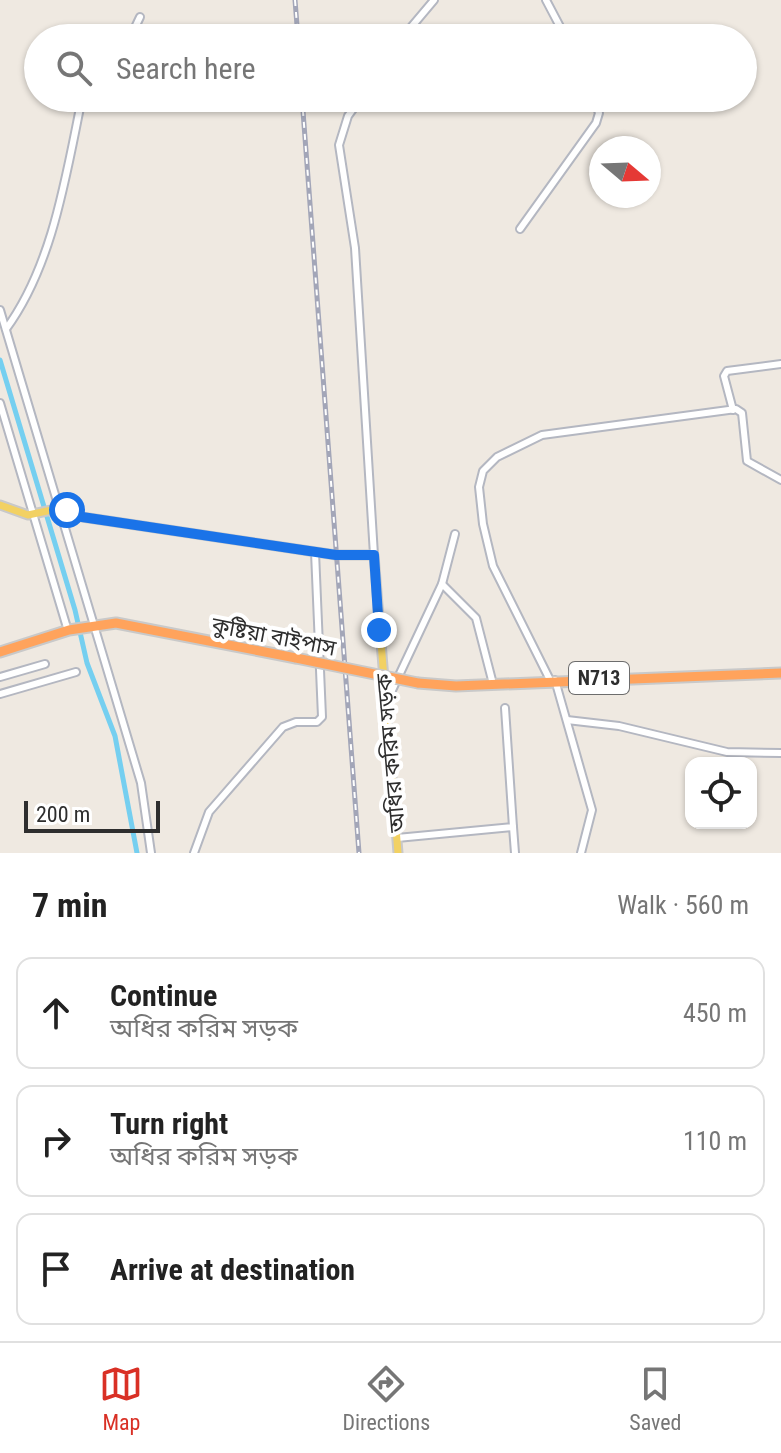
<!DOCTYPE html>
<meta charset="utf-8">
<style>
:root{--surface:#fff;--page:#f6f6f6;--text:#222;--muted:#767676;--line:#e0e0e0;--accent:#d93025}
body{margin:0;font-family:"Roboto Condensed","Noto Sans Bengali",sans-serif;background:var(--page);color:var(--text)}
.controls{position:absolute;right:24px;bottom:24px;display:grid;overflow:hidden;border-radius:16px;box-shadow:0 2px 6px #0004}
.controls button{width:72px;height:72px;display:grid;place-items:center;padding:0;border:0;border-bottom:2px solid var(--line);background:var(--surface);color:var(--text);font:40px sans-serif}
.compass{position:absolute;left:589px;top:136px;width:72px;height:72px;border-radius:50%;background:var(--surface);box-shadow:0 2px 6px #0004;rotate:109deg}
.scale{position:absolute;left:24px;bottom:20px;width:136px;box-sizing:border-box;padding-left:8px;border:4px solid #2e2e2e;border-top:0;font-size:22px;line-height:28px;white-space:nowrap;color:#2e2e2e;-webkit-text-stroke:6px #fff;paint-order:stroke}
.stop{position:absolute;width:24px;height:24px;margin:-18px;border:6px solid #1a73e8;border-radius:50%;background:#fff}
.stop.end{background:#1a73e8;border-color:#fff;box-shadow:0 2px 8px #0008}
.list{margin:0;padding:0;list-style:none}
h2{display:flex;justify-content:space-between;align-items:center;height:104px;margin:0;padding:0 32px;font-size:34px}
h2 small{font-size:26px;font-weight:400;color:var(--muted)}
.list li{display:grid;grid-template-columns:52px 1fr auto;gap:24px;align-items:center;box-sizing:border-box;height:112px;margin:0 16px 16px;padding:0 16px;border:2px solid var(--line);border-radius:16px}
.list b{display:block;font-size:30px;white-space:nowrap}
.list p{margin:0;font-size:26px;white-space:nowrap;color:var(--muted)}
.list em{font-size:26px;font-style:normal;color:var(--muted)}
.icon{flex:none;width:44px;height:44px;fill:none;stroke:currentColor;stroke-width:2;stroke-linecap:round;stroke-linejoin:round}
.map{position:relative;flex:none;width:781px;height:853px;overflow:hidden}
.search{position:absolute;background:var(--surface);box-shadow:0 2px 6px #0004;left:24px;right:24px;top:24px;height:88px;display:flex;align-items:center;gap:20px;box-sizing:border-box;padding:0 28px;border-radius:44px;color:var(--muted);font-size:30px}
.sheet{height:488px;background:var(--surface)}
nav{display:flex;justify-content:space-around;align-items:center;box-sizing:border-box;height:112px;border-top:2px solid var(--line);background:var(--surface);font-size:22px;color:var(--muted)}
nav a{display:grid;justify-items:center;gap:4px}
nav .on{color:var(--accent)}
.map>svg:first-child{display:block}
</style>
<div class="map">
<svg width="781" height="853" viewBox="0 0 781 853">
<rect width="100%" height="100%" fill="#efe9e1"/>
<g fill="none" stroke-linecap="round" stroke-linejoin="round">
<path stroke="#75cff0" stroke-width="5" d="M0,360l75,250 12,53 28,73 22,117"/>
<g stroke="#b4b7c1" stroke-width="10">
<g id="minor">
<path d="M546,0l20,38"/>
<path d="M130,38l10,-21"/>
<path d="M402,38l32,-38"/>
<path d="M361,98l-13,18 -9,29 16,103 19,307"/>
<path d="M520,229l76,-106 3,-10 -6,-15"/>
<path d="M0,310l141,473 10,70"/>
<path d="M6,329c47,-64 60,-154 76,-231"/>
<path d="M0,403l68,228"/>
<path d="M733,410l-9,-34 3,-5 54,-7"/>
<path d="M442,584l34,34 17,66"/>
<path d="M0,677l45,-13"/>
<path d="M550,680l-57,-114 -10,-42 -4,-37 4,-16 14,-14 45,-22 194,-26 6,4 5,48 34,19"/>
<path d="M555,680l37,130 -11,43"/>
<path d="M0,694l76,-22"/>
<path d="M386,703l56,-119 13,-50"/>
<path d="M567,720l52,6 108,26 54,1"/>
<path d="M513,827l2,26"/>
<path d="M397,838l116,-11 -8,-119"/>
<path d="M194,853l15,-41 74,-85 13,-5h21l5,-5 -7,-165"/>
</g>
</g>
<g stroke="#c9c9c9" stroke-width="11">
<path id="major" d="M0,505l28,10 33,-7 21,9 254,38h38l24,298"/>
</g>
<g stroke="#c9c9c9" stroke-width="13">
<g id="highway">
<path d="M0,652l69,-22 47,-7 180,35"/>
<path d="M418,683l38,3 325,-13"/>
</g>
</g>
<use href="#minor" stroke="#fff" stroke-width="6"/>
<use href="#major" stroke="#f2d163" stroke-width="7"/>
<use href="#highway" stroke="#ffa35c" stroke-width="9"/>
<g stroke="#a3a6b8" stroke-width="5">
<g id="rail">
<path d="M295,0l3,38"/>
<path d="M302,98l57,755"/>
</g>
</g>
<use href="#rail" stroke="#fff" stroke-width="2" stroke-dasharray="6" stroke-linecap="butt"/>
<g stroke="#c9c9c9" stroke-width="13" stroke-linecap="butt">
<path id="highway-bridge" d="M296,658l122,25"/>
</g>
<use href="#highway-bridge" stroke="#ffa35c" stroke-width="9"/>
</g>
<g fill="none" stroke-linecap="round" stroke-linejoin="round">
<path stroke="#1a73e8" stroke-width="10" d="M67,510l15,7 254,38h38l5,75"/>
</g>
<g text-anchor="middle" stroke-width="8" stroke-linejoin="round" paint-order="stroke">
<rect fill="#fff" stroke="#6d6d6d" stroke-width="2" x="569" y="662" width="60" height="32" rx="6"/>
<g font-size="20" font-weight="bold" fill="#2e2e2e">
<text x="599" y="685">N713</text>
</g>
<g font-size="22" fill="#2e2e2e" stroke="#fff">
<text transform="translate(274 636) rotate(11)" y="8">কুষ্টিয়া বাইপাস</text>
<text transform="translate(390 753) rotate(-95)" y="8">অধির করিম সড়ক</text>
</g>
</g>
</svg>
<div class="controls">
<button><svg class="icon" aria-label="locate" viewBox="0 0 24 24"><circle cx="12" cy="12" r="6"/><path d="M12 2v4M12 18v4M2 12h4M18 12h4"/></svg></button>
</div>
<svg class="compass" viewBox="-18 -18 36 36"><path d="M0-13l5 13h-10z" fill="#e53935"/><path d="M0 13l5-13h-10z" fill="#767676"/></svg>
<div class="scale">200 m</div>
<div class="stop" style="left:67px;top:510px"></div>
<div class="stop end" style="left:379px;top:630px"></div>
<div class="search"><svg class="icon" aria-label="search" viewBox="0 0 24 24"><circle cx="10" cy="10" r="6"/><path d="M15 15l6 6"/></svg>Search here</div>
</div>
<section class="sheet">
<h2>7 min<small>Walk · 560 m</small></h2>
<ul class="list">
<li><svg class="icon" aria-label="ahead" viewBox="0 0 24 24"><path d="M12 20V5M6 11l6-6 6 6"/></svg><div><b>Continue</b><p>অধির করিম সড়ক</p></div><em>450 m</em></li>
<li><svg class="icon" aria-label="right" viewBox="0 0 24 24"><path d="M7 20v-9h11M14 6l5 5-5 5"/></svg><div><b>Turn right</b><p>অধির করিম সড়ক</p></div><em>110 m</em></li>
<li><svg class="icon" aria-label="arrive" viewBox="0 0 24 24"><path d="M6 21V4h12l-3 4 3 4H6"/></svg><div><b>Arrive at destination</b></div></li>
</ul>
</section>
<nav>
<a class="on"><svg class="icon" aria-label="map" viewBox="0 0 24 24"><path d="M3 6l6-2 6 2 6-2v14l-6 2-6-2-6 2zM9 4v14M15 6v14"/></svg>Map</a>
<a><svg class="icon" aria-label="directions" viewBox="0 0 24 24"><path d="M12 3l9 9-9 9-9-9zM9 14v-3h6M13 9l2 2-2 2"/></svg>Directions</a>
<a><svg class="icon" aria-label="saved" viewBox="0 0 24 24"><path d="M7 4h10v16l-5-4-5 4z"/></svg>Saved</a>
</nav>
